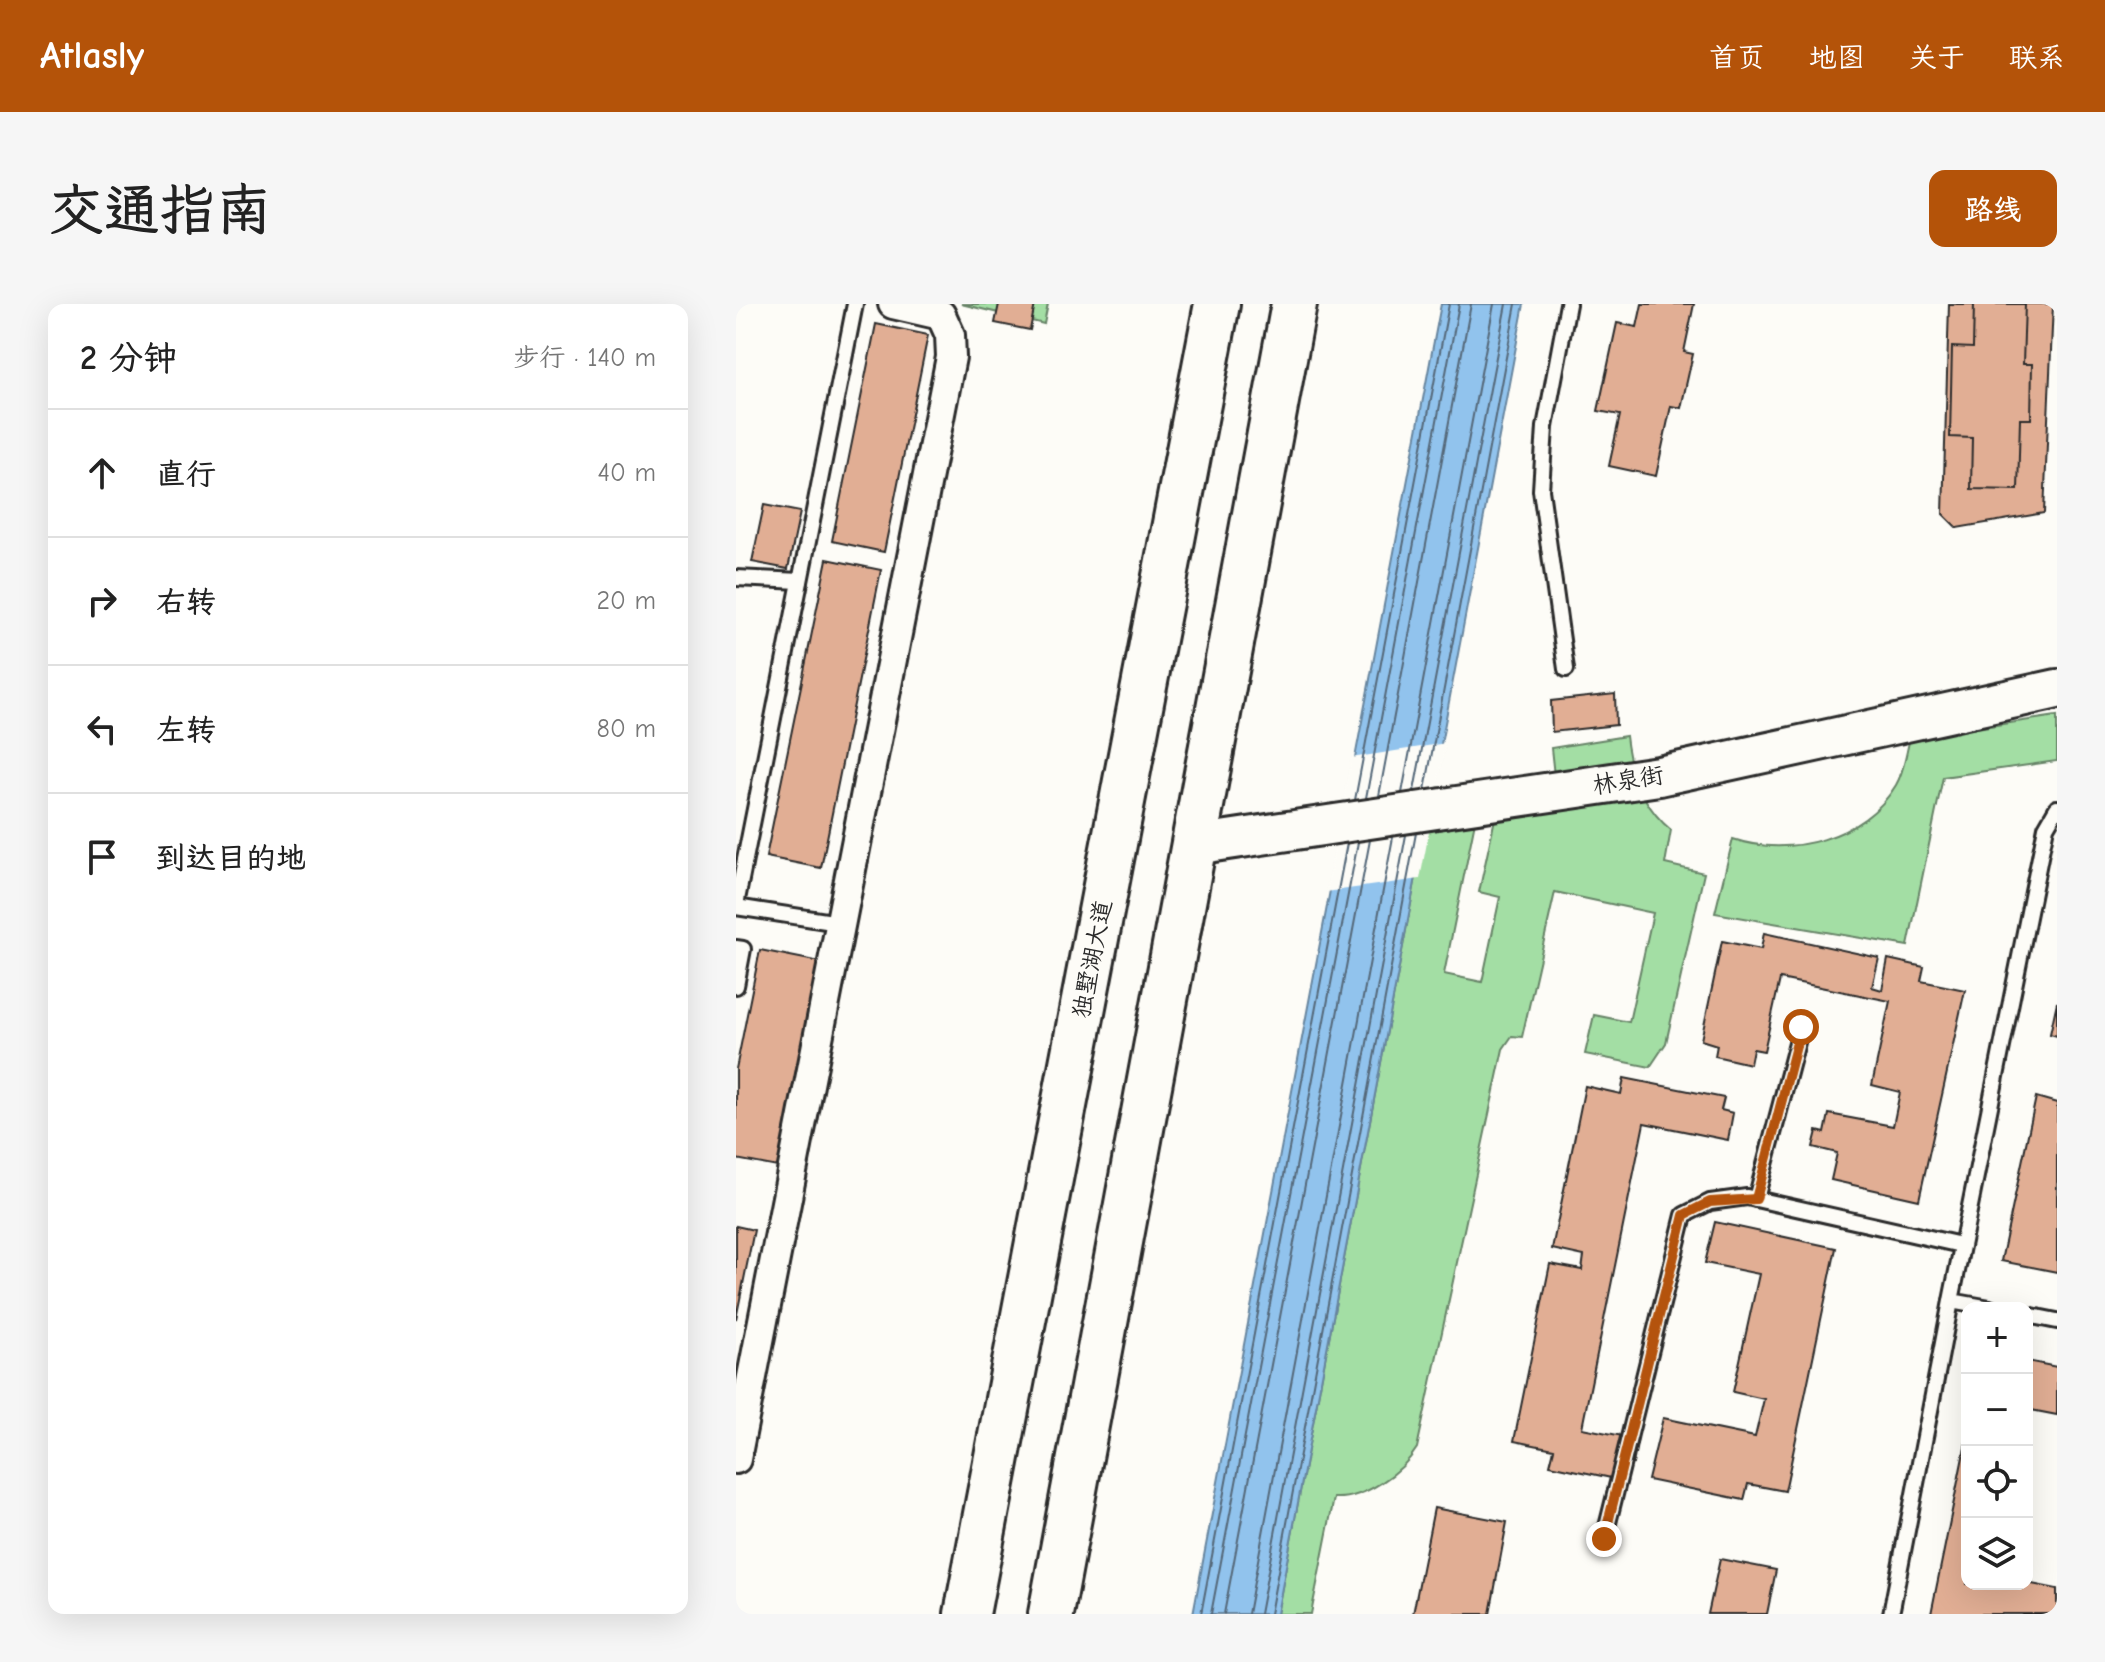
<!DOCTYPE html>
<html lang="zh">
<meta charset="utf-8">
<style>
:root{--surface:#fff;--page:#f6f6f6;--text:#222;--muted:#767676;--line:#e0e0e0;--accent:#b45309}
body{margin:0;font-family:"Comic Neue","LXGW WenKai TC",sans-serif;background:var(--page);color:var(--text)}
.controls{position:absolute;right:24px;bottom:24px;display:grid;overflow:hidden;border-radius:16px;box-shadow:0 8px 32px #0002}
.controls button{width:72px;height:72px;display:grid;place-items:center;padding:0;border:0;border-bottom:2px solid var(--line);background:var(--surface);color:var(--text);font:40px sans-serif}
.stop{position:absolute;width:24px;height:24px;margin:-18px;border:6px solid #b45309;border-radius:50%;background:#fff}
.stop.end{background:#b45309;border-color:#fff;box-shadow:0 2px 8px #0008}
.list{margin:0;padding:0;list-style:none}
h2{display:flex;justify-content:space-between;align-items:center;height:104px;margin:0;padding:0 32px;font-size:34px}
h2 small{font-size:26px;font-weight:400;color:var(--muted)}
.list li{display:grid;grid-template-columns:52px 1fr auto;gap:24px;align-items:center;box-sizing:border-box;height:128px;padding:0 32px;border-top:2px solid var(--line)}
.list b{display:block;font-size:30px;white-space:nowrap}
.list em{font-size:26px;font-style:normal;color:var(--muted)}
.icon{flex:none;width:44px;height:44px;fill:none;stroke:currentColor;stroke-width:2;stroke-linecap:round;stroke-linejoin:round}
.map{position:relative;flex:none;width:1321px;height:1310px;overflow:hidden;border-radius:16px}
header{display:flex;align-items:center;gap:48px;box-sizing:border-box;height:112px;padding:0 40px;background:var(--accent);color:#fff}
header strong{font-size:38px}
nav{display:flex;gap:44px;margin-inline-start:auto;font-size:28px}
.intro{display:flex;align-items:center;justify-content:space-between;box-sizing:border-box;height:192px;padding:0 48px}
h1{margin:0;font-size:56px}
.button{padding:20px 36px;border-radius:16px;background:var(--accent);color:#fff;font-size:28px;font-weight:700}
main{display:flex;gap:48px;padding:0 48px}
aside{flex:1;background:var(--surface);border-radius:16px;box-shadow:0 8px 32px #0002}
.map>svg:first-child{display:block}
</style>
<header>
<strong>Atlasly</strong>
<nav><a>首页</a><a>地图</a><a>关于</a><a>联系</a></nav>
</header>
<div class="intro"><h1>交通指南</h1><a class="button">路线</a></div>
<main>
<aside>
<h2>2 分钟<small>步行 · 140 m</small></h2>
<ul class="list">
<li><svg class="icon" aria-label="ahead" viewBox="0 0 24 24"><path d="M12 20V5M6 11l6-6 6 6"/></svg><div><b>直行</b></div><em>40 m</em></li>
<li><svg class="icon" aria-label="right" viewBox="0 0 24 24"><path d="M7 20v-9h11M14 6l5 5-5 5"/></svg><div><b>右转</b></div><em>20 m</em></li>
<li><svg class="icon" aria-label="left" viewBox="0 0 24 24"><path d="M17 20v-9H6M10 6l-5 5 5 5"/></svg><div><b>左转</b></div><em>80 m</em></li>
<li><svg class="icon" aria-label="arrive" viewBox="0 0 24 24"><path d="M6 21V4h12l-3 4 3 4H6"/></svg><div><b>到达目的地</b></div></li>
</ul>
</aside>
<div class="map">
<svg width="1321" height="1310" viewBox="0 0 1321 1310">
<rect width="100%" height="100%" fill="#fdfcf7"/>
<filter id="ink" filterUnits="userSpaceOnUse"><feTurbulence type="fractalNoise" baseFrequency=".0125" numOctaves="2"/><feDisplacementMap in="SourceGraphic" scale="16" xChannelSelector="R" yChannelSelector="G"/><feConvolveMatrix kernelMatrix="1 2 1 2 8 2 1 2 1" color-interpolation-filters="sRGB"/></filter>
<g filter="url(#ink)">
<g fill="#a3dea4" stroke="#678468" stroke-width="2">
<path d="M225,0h87l-4,20z"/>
<path d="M1321,412v45l-114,16 -35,169 -193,-33 18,-74c56,19 131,0 163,-54 8,-13 10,-32 14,-47z"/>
<path d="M890,432c4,36 16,70 45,94l-6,34 39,9 -38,170 -16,24 -65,-13 9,-39 35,7 24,-109 -98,-21 -33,145 -10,-1 -9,13 -86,399c-15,25 -54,52 -83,50l-23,116h-34l156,-827 48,5 -37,182 38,8 18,-85 -21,-5 17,-78 59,-29 -4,-37z"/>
</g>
<path fill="#91c3ed" stroke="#68869f" stroke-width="2" d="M705,0h83l-247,1310h-84z"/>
<path fill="#fdfcf7" d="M710,439l-26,136 -94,13 25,-134z"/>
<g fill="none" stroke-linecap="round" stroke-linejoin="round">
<g stroke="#546879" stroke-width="2">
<path d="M689,486l91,-486"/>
<path d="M678,487l92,-487"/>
<path d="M666,489l92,-489"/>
<path d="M643,492l92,-492"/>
<path d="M630,494l93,-494"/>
<path d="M619,496l94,-496"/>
<path d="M465,1310l146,-771"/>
<path d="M475,1310l147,-772"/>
<path d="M488,1310l146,-774"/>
<path d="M512,1310l145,-777"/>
<path d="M524,1310l146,-779"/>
<path d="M534,1310l146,-781"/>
</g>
</g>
<g fill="#e1ae94" stroke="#2b2b2b" stroke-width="2">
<path d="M263,0h36l-5,26 -35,-7z"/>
<path d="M906,0h52l-10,48 9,2 -12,54 -10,-2 -15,70 -47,-10 11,-51 -22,-4 19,-88 20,4z"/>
<path d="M1213,0h104l-9,209 -87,15 -14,-14z"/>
<path d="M1238,0h51l-2,60h9l-1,55h-11l-2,71 -47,-1 1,-51 -22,-1 2,-90 21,1z"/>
<path d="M140,20l52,11 -44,217 -52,-11z"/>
<path d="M28,201l36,7 -12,57 -36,-7z"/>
<path d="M91,255l54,11 -60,298 -55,-11z"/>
<path d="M879,390l1,31 -64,7 -1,-31z"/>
<path d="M1028,629l115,25 -7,29 10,3 6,-31 36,8 -3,14 44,9 -46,210 -88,-20 6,-27 -24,-6 4,-16 8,2 4,-19 64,12 7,-34 -28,-7 18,-84 -110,-22 -16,72 -11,-2 -3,15 -35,-8 2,-11 -16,-5 21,-99 39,8z"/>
<path d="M24,646l60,12 -42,205 -42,-8v-90z"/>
<path d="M1321,698v34l-7,-2z"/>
<path d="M888,774l100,20 -3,12 12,3 -5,27 -84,-17 -62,305 56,11 -5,25 -13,-3 -4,18 -66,-14 4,-16 -40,-8 36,-177 32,6 2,-14 -32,-7 33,-163 36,8z"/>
<path d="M1300,793l21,6v169l-56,-11z"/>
<path d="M979,918l121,26 -51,243 -37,-7 -4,16 -96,-20 15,-62 92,19 9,-38 -31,-7 26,-118 -54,-11z"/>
<path d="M0,922l18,4 -18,89z"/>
<path d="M1291,1057l30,6v48l-26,-5 -4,23z"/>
<path d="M1231,1133v147l60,-1 30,6v25h-126z"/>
<path d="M698,1204l73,14 -17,92h-77z"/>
<path d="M984,1255l56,11 -9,44h-59z"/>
</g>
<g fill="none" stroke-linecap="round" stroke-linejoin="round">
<g stroke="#2b2b2b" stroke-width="20">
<g id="lane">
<path d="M0,274l64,3"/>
<path d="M830,365l-25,-179 4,-63 23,-123"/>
<path d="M0,601l119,-601"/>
<path d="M0,603l103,16"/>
<path d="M0,644l7,1 -7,37"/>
<path d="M1020,895l45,-172"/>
<path d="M1254,1004l-39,-7 95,-474 11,-19"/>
<path d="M1291,1011l30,6"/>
<path d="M868,1235l80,-324 26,-13 37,-5 214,48"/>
<path d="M1155,1310l60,-313"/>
</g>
</g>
<g stroke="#2b2b2b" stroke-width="34">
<path id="street" d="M0,1155l215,-1102 -1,-22 -9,-20 -48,-11"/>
</g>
<g stroke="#2b2b2b" stroke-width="44">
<path id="secondary" d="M458,541l465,-69 398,-87"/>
</g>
<g stroke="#2b2b2b" stroke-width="50">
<g id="primary">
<path d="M231,1310l250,-1310"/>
<path d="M315,1310l243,-1310"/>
</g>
</g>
<use href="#lane" stroke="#fdfcf7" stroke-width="14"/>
<use href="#street" stroke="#fdfcf7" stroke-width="28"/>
<use href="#secondary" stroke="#fdfcf7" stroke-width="38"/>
<use href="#primary" stroke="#fdfcf7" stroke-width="44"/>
</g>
</g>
<g fill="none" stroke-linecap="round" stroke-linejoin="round" filter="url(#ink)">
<path stroke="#b45309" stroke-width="10" d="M868,1235l80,-324 26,-13 46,-3 45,-172"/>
</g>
<g text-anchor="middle" stroke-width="6" stroke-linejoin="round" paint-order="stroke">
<g font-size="24" fill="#2b2b2b" stroke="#fdfcf7">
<text transform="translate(892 476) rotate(-9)" y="8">林泉街</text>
<text transform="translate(356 655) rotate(-79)" y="8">独墅湖大道</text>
</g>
</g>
</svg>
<div class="controls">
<button>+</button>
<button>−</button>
<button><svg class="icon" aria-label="locate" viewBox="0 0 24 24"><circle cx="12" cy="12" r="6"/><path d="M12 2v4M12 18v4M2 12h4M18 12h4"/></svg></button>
<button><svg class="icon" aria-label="layers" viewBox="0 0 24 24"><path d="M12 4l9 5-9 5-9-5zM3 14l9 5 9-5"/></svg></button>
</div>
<div class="stop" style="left:1065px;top:723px"></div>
<div class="stop end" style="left:868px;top:1235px"></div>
</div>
</main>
